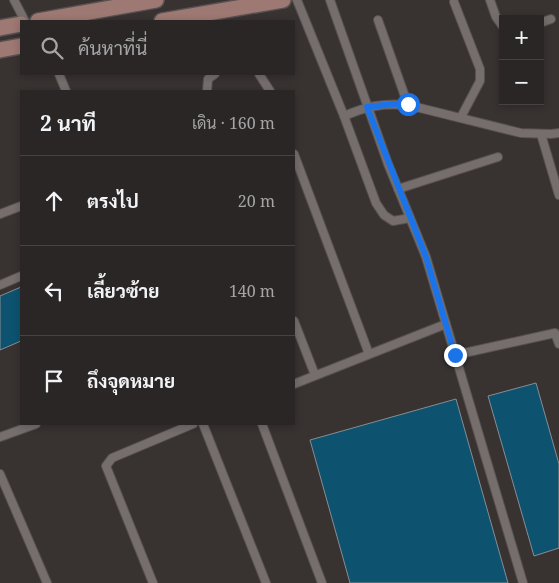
<!DOCTYPE html>
<html lang="th">
<meta charset="utf-8">
<style>
:root{--surface:#2a2625;--page:#363232;--text:#f1f3f6;--muted:#a5a5a7;--line:#464342}
body{margin:0;font-family:"Noto Serif",Sarabun,serif;background:var(--page);color:var(--text)}
.controls{position:absolute;right:15px;top:15px;display:grid;overflow:hidden;border-radius:0px;box-shadow:0 2px 8px #0003}
.controls button{width:45px;height:45px;display:grid;place-items:center;padding:0;border:0;border-bottom:1px solid var(--line);background:var(--surface);color:var(--text);font:25px sans-serif}
.stop{position:absolute;width:15px;height:15px;margin:-11px;border:4px solid #1a73e8;border-radius:50%;background:#fff}
.stop.end{background:#1a73e8;border-color:#fff;box-shadow:0 1px 5px #0008}
.list{margin:0;padding:0;list-style:none}
h2{display:flex;justify-content:space-between;align-items:center;height:65px;margin:0;padding:0 20px;font-size:21px}
h2 small{font-size:16px;font-weight:400;color:var(--muted)}
.list li{display:grid;grid-template-columns:32px 1fr auto;gap:15px;align-items:center;box-sizing:border-box;height:90px;padding:0 20px;border-top:1px solid var(--line)}
.list b{display:block;font-size:19px;white-space:nowrap}
.list em{font-size:16px;font-style:normal;color:var(--muted)}
.icon{flex:none;width:28px;height:28px;fill:none;stroke:currentColor;stroke-width:2;stroke-linecap:round;stroke-linejoin:round}
.map{position:relative;flex:none;width:559px;height:583px;overflow:hidden}
.search{position:absolute;background:var(--surface);box-shadow:0 2px 8px #0003;left:20px;top:20px;width:275px;height:55px;display:flex;align-items:center;gap:12px;box-sizing:border-box;padding:0 18px;border-radius:0px;color:var(--muted);font-size:19px}
.panel{position:absolute;background:var(--surface);box-shadow:0 2px 8px #0003;left:20px;top:90px;width:275px;height:335px;border-radius:0px}
.map>svg:first-child{display:block}
</style>
<div class="map">
<svg width="559" height="583" viewBox="0 0 559 583">
<rect width="100%" height="100%" fill="#383231"/>
<g fill="#0d5370" stroke="#878d91">
<path d="M21,287v54l-21,9v-54z"/>
<path d="M536,383l23,81v84l-25,8 -46,-160z"/>
<path d="M456,399l52,184h-158l-40,-143z"/>
</g>
<g fill="none" stroke-linecap="round" stroke-linejoin="round">
<g stroke="#575151" stroke-width="10">
<g id="lane">
<path d="M14,0l11,21"/>
<path d="M297,0l47,116 32,87 8,12 9,6 17,-3"/>
<path d="M330,0l58,164 38,93 97,326"/>
<path d="M490,0l6,17 7,10"/>
<path d="M454,2l26,67v12l-19,36"/>
<path d="M378,20l30,85"/>
<path d="M540,23l11,-4"/>
<path d="M59,74l7,17"/>
<path d="M259,74l11,17"/>
<path d="M207,91l1,-12 7,-5"/>
<path d="M344,116c24,-10 38,-13 64,-11l113,28 30,1 8,-1"/>
<path d="M541,134l18,61"/>
<path d="M294,154l75,200"/>
<path d="M398,189l100,-32"/>
<path d="M0,214l21,-8"/>
<path d="M0,285l21,-9"/>
<path d="M294,321l21,54"/>
<path d="M455,355l100,-22 4,11"/>
<path d="M294,384l152,-60"/>
<path d="M203,424l63,159"/>
<path d="M262,424l60,159"/>
<path d="M0,437l36,-13"/>
<path d="M0,474l47,109"/>
<path d="M153,583l-47,-117 6,-8 81,-34"/>
</g>
</g>
<g stroke="#575151" stroke-width="18">
<g id="secondary">
<path d="M38,21l118,-21"/>
<path d="M162,21l121,-21"/>
<path d="M0,28l21,-4"/>
<path d="M0,50l21,-4"/>
</g>
</g>
<use href="#lane" stroke="#756e6d" stroke-width="8"/>
<use href="#secondary" stroke="#9e7873" stroke-width="15"/>
</g>
<g fill="none" stroke-linecap="round" stroke-linejoin="round">
<path stroke="#1a73e8" stroke-width="6" d="M408,104h-14l-27,3 59,150 29,98"/>
</g>
</svg>
<div class="controls">
<button>+</button>
<button>−</button>
</div>
<div class="stop" style="left:408px;top:104px"></div>
<div class="stop end" style="left:455px;top:355px"></div>
<div class="search"><svg class="icon" aria-label="search" viewBox="0 0 24 24"><circle cx="10" cy="10" r="6"/><path d="M15 15l6 6"/></svg>ค้นหาที่นี่</div>
<section class="panel">
<h2>2 นาที<small>เดิน · 160 m</small></h2>
<ul class="list">
<li><svg class="icon" aria-label="ahead" viewBox="0 0 24 24"><path d="M12 20V5M6 11l6-6 6 6"/></svg><div><b>ตรงไป</b></div><em>20 m</em></li>
<li><svg class="icon" aria-label="left" viewBox="0 0 24 24"><path d="M17 20v-9H6M10 6l-5 5 5 5"/></svg><div><b>เลี้ยวซ้าย</b></div><em>140 m</em></li>
<li><svg class="icon" aria-label="arrive" viewBox="0 0 24 24"><path d="M6 21V4h12l-3 4 3 4H6"/></svg><div><b>ถึงจุดหมาย</b></div></li>
</ul>
</section>
</div>
